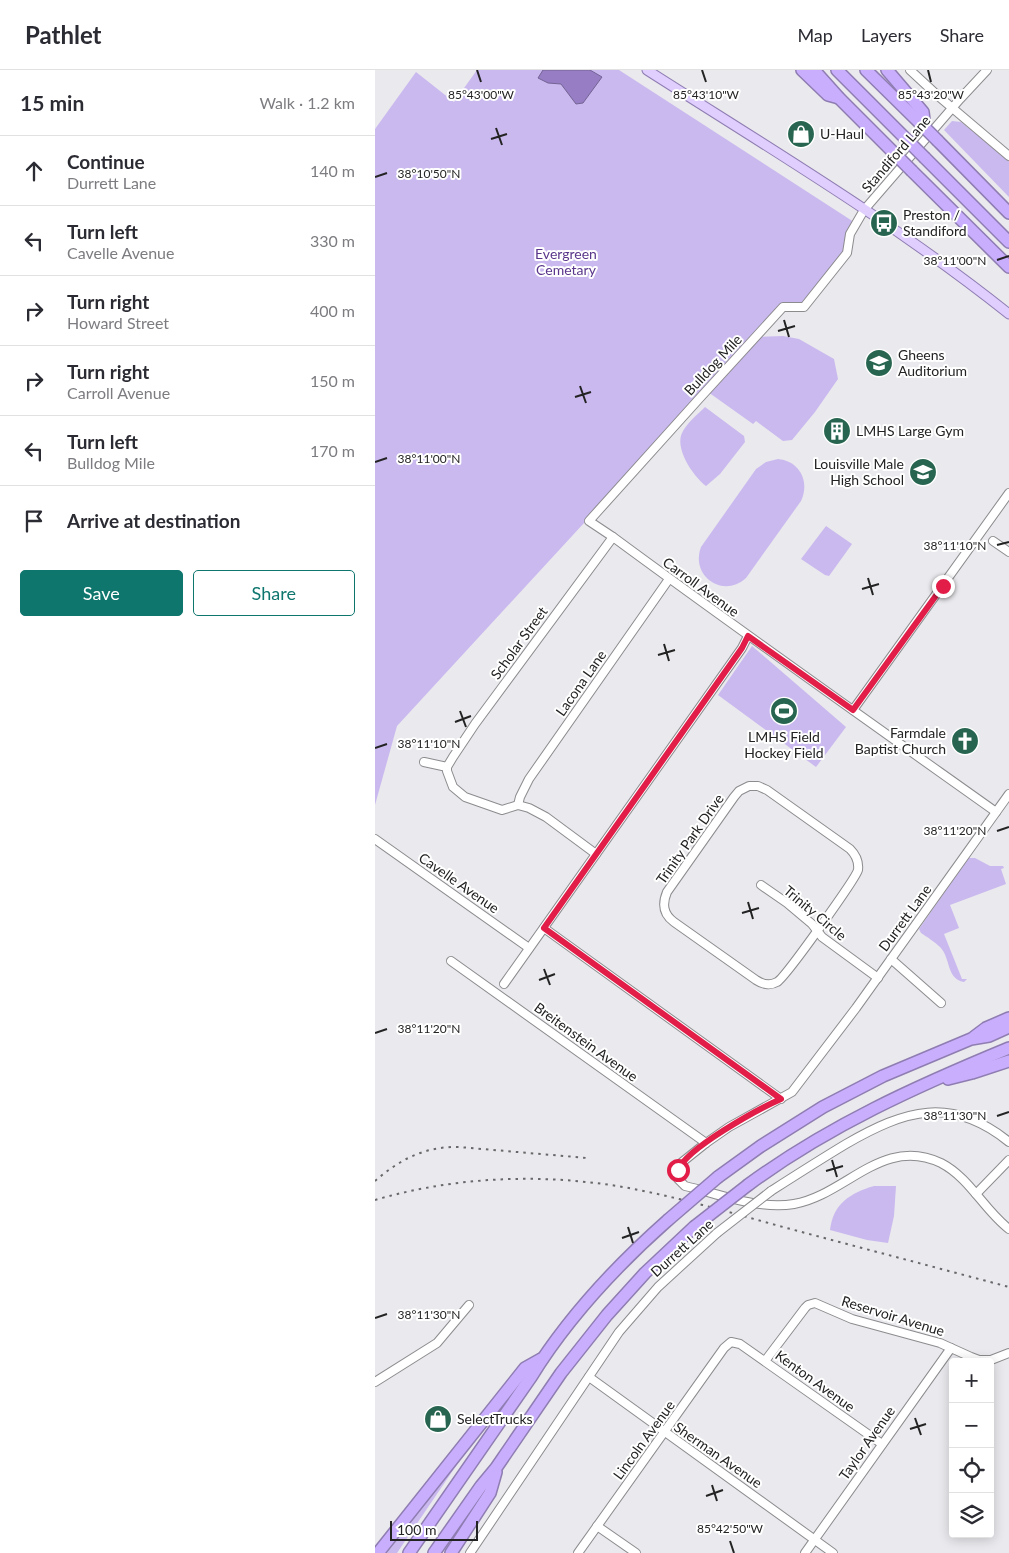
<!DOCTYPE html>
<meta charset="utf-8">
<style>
:root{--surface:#fff;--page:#f2f2f3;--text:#2b2b33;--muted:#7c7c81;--line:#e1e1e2;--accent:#0f766e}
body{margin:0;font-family:Lato,sans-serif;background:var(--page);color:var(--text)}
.controls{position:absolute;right:15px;bottom:15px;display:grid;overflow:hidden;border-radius:5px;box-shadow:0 2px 12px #0003}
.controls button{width:45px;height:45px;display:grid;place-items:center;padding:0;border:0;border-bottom:1px solid var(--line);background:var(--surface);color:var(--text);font:25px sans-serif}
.scale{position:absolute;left:15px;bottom:12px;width:88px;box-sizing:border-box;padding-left:5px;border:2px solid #242324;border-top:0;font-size:14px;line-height:18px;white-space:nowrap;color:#242324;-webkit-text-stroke:4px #fff;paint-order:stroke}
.stop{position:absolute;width:15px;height:15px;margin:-11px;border:4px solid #e11d48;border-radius:50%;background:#fff}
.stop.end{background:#e11d48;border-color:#fff;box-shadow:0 1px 5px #0008}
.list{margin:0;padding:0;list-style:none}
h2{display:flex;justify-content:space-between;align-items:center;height:65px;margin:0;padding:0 20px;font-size:21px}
h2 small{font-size:16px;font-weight:400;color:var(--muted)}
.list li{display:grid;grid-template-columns:32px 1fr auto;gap:15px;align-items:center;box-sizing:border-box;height:70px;padding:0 20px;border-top:1px solid var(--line)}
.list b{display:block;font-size:19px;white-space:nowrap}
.list p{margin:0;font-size:16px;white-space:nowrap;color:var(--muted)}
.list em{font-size:16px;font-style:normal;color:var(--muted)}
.actions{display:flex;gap:10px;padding:15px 20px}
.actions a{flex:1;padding:11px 0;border:1px solid var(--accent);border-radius:5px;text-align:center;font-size:18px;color:var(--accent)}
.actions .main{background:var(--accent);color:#fff}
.icon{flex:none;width:28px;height:28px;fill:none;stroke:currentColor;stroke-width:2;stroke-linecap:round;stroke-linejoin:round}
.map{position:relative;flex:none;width:634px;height:1483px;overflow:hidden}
header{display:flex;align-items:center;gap:30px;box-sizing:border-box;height:70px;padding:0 25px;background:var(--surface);border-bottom:1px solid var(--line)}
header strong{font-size:24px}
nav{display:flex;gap:28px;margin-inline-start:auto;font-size:18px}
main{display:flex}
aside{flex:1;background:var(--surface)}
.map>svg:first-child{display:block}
</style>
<header>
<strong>Pathlet</strong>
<nav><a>Map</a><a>Layers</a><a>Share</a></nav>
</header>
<main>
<aside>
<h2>15 min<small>Walk · 1.2 km</small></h2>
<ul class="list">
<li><svg class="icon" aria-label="ahead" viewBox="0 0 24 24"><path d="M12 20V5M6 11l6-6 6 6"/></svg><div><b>Continue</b><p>Durrett Lane</p></div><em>140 m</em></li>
<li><svg class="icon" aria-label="left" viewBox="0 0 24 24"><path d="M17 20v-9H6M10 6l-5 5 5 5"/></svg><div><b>Turn left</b><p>Cavelle Avenue</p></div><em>330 m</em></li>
<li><svg class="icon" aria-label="right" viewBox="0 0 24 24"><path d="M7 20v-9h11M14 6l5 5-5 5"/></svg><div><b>Turn right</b><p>Howard Street</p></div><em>400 m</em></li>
<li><svg class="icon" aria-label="right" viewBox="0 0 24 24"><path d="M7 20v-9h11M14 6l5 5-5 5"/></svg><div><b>Turn right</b><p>Carroll Avenue</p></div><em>150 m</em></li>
<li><svg class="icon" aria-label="left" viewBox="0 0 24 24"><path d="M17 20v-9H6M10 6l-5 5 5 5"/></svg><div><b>Turn left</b><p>Bulldog Mile</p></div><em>170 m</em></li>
<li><svg class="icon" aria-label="arrive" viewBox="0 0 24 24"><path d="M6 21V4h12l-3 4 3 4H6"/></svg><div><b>Arrive at destination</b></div></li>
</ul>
<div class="actions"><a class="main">Save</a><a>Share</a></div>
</aside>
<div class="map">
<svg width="634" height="1483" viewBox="0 0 634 1483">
<rect width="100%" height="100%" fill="#eae9ed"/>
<g fill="#cab9ef">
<path d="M102,0h142l238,154 -10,29 -43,54h-21l-386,419 -22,79v-676l41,-57 38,30z"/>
<path d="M577,51l9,1 48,39v36l-65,-67z"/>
<path d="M408,266l16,3 35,20 4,20 -23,33 -23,28 -9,1 -27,-20 -3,3 -45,-32 49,-55z"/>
<path d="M330,337l39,29 1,6 -25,32 -14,12c-13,-10 -33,-39 -23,-55 5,-9 15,-17 22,-24z"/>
<path d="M403,389c22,2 32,23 23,42l-55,77c-23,21 -56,-2 -45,-31l55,-78 10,-7z"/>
<path d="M451,456l26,18 -23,32 -4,-1 -24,-16z"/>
<path d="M377,576l94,81 -30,40 -98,-72z"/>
<path d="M593,788h7l15,8h13l1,2 -3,1 5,15 -56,21 9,23 -15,6 18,45h5l-3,3c-18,-3 -13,-24 -24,-35 -5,-5 -13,-10 -19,-14l-2,-4z"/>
<path d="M499,1116h22l-2,30 -6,27 -21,-3 -37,-10c3,-27 21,-37 44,-44z"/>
<path d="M83,1390h2l-63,93h-10z"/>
</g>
<path fill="#977ec4" stroke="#746394" d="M168,0h47l12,7 -19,26 -7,1 -15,-20 -13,-1 -10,-5z"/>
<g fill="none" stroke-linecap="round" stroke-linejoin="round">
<g stroke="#8c8b8e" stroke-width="10">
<g id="minor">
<path d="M535,0l27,25 72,61"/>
<path d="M612,0l-27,29 -96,111 -14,24 -3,19 -43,54h-21l-85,93 -109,121 24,16c126,93 255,184 383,275"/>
<path d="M618,471l16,11"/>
<path d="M478,640l156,-217"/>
<path d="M49,692l23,5"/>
<path d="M374,716h9l9,4 83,59c6,6 9,13 8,21 -2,8 -73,108 -81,112 -7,4 -15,2 -21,-2l-82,-58c-11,-8 -12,-18 -7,-30l67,-95 5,-6z"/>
<path d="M634,724l-153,214 -64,84 -63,35 -23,16 -25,20 -3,7v9l7,7c34,8 74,24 109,18 52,-9 89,-69 147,-41 29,15 43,47 68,66"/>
<path d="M143,735l2,-8 9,-18 140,-200"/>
<path d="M0,769l154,109"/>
<path d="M221,784l-50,-37 -17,-9 -11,-3 -16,5 -37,-13 -12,-10 -6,-16v-4l6,-10 22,-33 138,-187"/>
<path d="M386,815l26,18 25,21 10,13 56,41"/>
<path d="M169,858l237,171"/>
<path d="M516,889l50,44"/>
<path d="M76,891l255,182"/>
<path d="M129,914l238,-336 6,-12"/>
<path d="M396,1121c25,-16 50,-32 75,-47 59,-34 105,-49 163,-2"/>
<path d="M601,1124l33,-34"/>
<path d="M390,1291l40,-53 3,-3 7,-2 37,16 88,24 31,14 8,3h12l18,-7"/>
<path d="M214,1307l244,176"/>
<path d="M0,1312l62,-39 32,-38"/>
<path d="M222,1456l39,27"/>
<path d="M95,1483l149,-221 39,-45 59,-54"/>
<path d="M203,1483l146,-205 7,-6 9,2 142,100"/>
<path d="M430,1483l146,-205"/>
</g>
</g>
<g stroke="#8f7db2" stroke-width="11">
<path id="major" d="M272,0c122,78 248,153 362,244"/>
</g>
<g stroke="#8f7db2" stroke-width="14">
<g id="highway">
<path d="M427,0l26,25 11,3"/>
<path d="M439,0l25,28 60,60"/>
<path d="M462,0l71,71"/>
<path d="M491,0l59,58"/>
<path d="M512,0l36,42 2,16"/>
<path d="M563,71l71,72"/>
<path d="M550,88l84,84"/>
<path d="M537,101l97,96"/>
<path d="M599,967l12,-9 23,-10"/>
<path d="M573,1009l24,-6 37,-12"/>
<path d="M343,1107l43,-31 62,-39 60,-31 88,-37 18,-3 20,-9"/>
<path d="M373,1115c80,-59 169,-99 261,-137"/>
<path d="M3,1483l147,-185 16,-9"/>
<path d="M34,1483l122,-176c37,-60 85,-111 137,-157"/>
<path d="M59,1483l47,-67 15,-18 65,-95 46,-58 38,-42 49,-46"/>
<path d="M76,1483l39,-60 6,-21"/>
</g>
</g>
<use href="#minor" stroke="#fff" stroke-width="8"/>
<use href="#major" stroke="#dfcefe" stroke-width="9"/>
<use href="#highway" stroke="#c9aefe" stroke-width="11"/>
<g stroke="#686769" stroke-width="2" stroke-dasharray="2.5 5" stroke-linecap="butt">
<path d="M0,1111c25,-22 51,-35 84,-34l128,11"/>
<path d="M0,1130c82,-24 170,-27 254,-12 52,10 103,25 154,39 75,20 151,40 226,60"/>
</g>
<g stroke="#8c8b8e" stroke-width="10" stroke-linecap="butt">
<path id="minor-bridge" d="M342,1163l54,-42"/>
</g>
<g stroke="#8f7db2" stroke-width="14" stroke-linecap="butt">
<g id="highway-bridge">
<path d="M550,58l13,13"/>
<path d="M533,71l17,17"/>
<path d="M524,88l13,13"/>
<path d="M293,1150l50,-43"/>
<path d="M319,1157l54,-42"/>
</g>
</g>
<use href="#minor-bridge" stroke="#fff" stroke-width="8"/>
<use href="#highway-bridge" stroke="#c9aefe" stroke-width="11"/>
</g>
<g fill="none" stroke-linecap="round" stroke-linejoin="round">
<path stroke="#e11d48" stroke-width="6" d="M303,1100c9,-22 80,-61 103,-71l-237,-171 198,-280 6,-12 105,74 90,-124"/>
</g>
<path fill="none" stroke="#242324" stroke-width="2" d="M102,0l4,12M327,0l4,12M553,0l3,12M121,58l6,17M116,69l16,-5M0,107l12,-4M622,190l12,-4M409,250l5,17M403,261l17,-5M205,316l6,17M200,327l16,-5M0,392l12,-4M622,475l12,-3M493,508l5,17M487,519l17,-5M289,574l5,17M283,585l17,-5M85,641l6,16M80,652l16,-6M0,678l12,-4M622,761l12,-4M373,832l5,17M367,843l17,-5M169,899l6,16M164,910l16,-6M0,963l12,-4M622,1046l12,-4M457,1090l5,17M451,1101l17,-5M253,1157l5,16M247,1168l17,-6M0,1248l12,-4M540,1348l6,17M535,1359l16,-5M337,1415l5,16M331,1426l17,-6M355,1471l4,12"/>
<defs>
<g id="shop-disc" transform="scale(1.4375)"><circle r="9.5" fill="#286551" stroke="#fff"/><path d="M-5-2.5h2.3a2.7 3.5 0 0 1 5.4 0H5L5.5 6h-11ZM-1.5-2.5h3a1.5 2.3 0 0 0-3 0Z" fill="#fff"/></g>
<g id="bus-disc" transform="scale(1.4375)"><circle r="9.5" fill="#286551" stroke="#fff"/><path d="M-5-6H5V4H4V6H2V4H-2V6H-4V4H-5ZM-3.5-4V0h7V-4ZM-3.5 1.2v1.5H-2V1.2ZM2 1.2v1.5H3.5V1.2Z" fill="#fff"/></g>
<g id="school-disc" transform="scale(1.4375)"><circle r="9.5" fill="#286551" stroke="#fff"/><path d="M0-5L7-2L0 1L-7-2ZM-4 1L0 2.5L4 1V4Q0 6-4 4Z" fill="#fff"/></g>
<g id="building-disc" transform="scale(1.4375)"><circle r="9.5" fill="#286551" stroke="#fff"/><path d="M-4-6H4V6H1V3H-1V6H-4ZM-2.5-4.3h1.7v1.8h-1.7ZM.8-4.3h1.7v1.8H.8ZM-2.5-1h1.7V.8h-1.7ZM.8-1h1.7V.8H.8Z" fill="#fff"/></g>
<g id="stadium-disc" transform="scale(1.4375)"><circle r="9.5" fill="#286551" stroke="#fff"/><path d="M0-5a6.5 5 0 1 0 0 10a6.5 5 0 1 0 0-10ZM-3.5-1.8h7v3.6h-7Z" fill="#fff"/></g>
<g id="church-disc" transform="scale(1.4375)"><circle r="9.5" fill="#286551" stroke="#fff"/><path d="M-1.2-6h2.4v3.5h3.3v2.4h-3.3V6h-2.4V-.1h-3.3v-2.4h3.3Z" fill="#fff"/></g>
</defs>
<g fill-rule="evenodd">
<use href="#shop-disc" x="426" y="64"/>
<use href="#bus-disc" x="509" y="153"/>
<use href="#school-disc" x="504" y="293"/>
<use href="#building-disc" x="462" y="361"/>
<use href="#school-disc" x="548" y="402"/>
<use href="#stadium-disc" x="409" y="641"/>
<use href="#church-disc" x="590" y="671"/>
<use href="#shop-disc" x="63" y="1349"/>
</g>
<g text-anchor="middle" stroke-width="4" stroke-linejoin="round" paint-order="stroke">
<g font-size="14" fill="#242324" stroke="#fff" text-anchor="start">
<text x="445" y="69">U-Haul</text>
<text x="528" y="150">Preston /<tspan x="528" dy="16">Standiford</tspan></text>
<text x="523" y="290">Gheens<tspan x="523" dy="16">Auditorium</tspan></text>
<text x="481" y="366">LMHS Large Gym</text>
<text x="529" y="399" text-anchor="end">Louisville Male<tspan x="529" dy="16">High School</tspan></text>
<text x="571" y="668" text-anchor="end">Farmdale<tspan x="571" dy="16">Baptist Church</tspan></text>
<text x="409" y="672" text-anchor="middle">LMHS Field<tspan x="409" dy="16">Hockey Field</tspan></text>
<text x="82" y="1354">SelectTrucks</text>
</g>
<g font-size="14" fill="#242324" stroke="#fff">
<text transform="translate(521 84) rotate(-49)" y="5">Standiford Lane</text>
<text transform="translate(338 295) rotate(-47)" y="5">Bulldog Mile</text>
<text transform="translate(326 517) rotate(36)" y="5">Carroll Avenue</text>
<text transform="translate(144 573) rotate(-54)" y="5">Scholar Street</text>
<text transform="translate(206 613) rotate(-55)" y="5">Lacona Lane</text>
<text transform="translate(315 769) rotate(-55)" y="5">Trinity Park Drive</text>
<text transform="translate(84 813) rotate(35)" y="5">Cavelle Avenue</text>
<text transform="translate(440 843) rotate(40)" y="5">Trinity Circle</text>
<text transform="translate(530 848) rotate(-54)" y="5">Durrett Lane</text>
<text transform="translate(211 972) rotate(36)" y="5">Breitenstein Avenue</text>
<text transform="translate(307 1178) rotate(-42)" y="5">Durrett Lane</text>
<text transform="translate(518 1246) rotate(17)" y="5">Reservoir Avenue</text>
<text transform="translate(440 1311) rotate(36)" y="5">Kenton Avenue</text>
<text transform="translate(269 1370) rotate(-54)" y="5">Lincoln Avenue</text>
<text transform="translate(492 1373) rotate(-55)" y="5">Taylor Avenue</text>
<text transform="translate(343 1385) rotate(35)" y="5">Sherman Avenue</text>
</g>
<g font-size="14" fill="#59368b" stroke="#fff">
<text x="191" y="189">Evergreen<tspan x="191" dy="16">Cemetary</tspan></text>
</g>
</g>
<g font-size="12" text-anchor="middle" fill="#242324" stroke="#fff" stroke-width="4" stroke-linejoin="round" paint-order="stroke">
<text x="106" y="29">85°43'00"W</text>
<text x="331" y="29">85°43'10"W</text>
<text x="556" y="29">85°43'20"W</text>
<text x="54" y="108">38°10'50"N</text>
<text x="580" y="195">38°11'00"N</text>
<text x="54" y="393">38°11'00"N</text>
<text x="580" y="480">38°11'10"N</text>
<text x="54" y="678">38°11'10"N</text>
<text x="580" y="765">38°11'20"N</text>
<text x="54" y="963">38°11'20"N</text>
<text x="580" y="1050">38°11'30"N</text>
<text x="54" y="1249">38°11'30"N</text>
<text x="355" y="1463">85°42'50"W</text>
</g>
</svg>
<div class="controls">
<button>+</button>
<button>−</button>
<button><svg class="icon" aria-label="locate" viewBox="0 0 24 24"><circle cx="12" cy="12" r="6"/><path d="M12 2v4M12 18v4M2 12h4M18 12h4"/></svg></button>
<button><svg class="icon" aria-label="layers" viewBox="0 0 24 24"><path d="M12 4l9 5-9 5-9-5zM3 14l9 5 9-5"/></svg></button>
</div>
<div class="scale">100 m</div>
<div class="stop" style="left:303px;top:1100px"></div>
<div class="stop end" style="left:568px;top:516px"></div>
</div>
</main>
